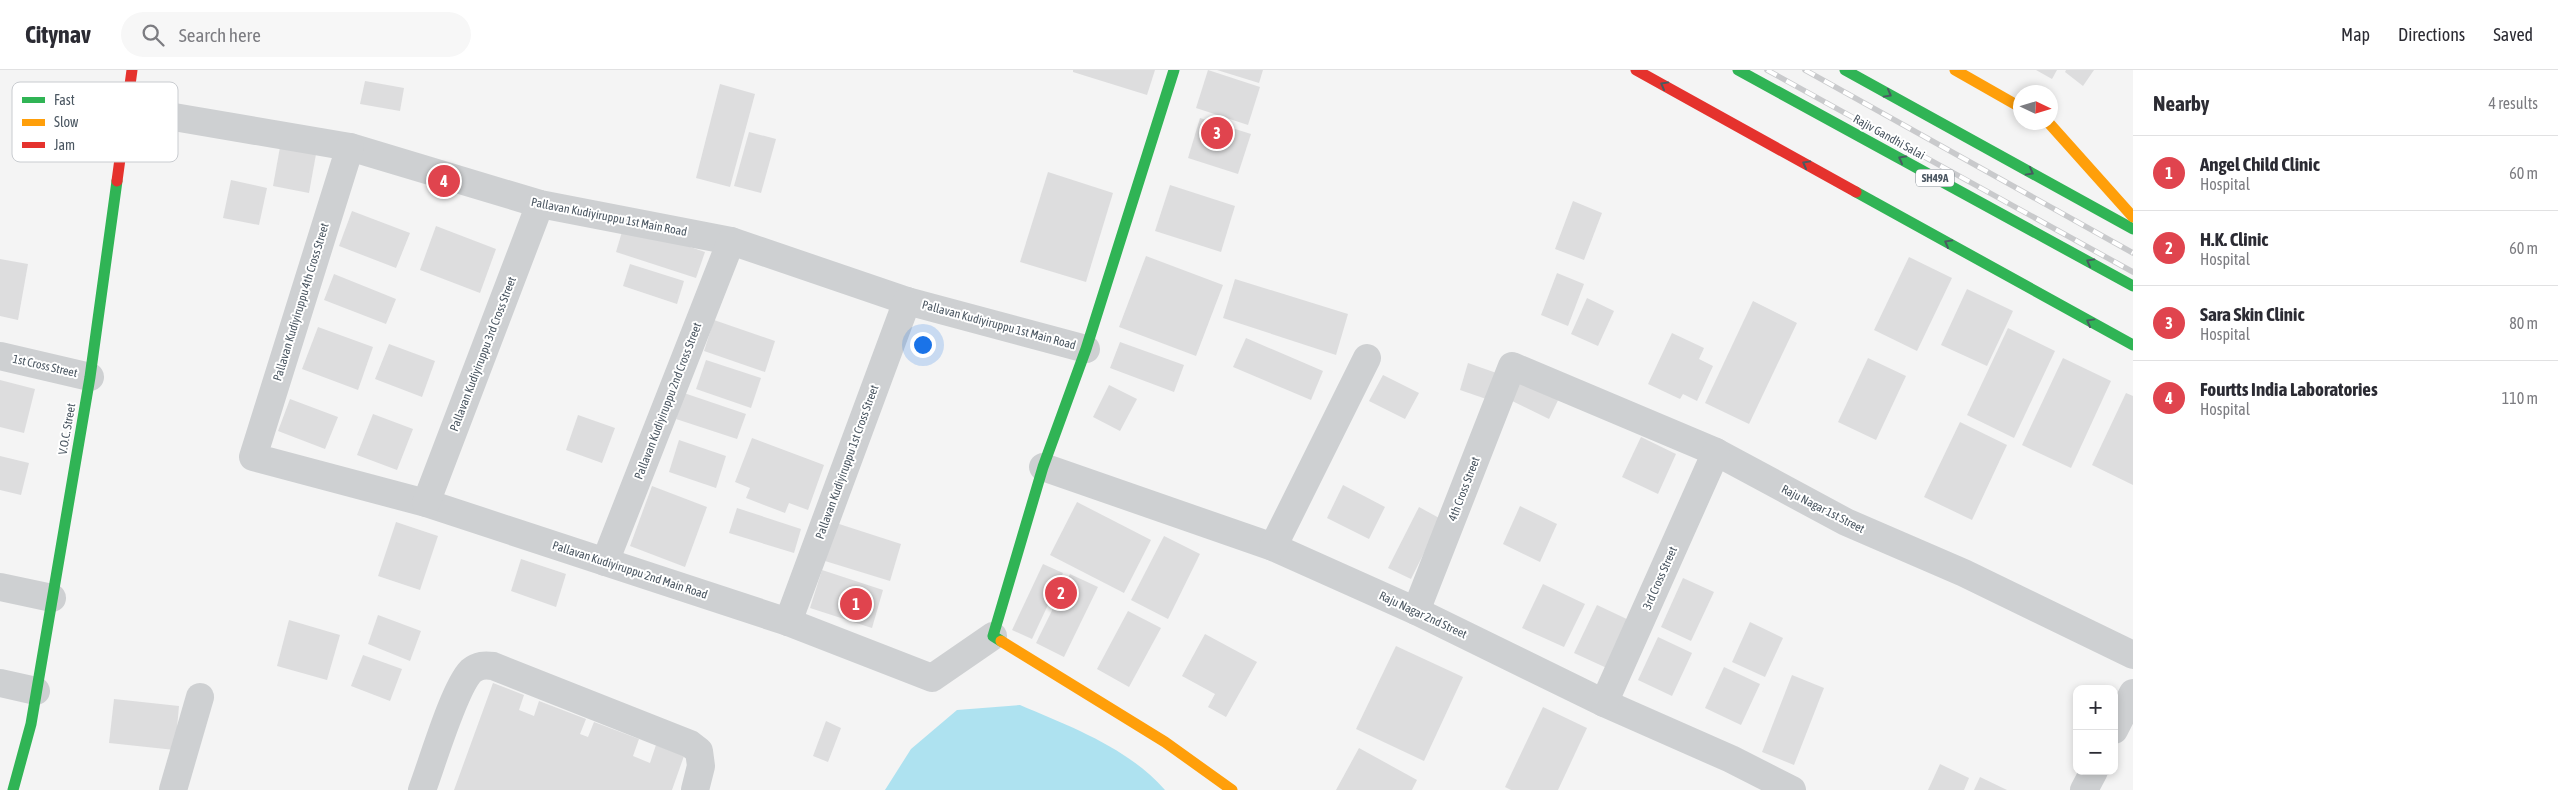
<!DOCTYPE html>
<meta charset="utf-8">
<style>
:root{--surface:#fff;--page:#f7f7f7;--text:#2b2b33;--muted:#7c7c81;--line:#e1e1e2;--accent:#868d94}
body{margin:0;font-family:"Asap Condensed",sans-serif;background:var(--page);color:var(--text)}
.controls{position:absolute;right:15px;bottom:15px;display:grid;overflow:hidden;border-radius:10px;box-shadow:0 2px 8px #0003}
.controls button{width:45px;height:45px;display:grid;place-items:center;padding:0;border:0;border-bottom:1px solid var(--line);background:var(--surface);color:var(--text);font:25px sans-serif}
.compass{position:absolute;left:2013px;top:15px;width:45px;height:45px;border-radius:50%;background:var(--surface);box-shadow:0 2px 8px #0003;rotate:94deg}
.you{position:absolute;left:922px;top:274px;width:18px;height:18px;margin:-12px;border:4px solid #fff;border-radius:50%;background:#1a73e8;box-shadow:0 0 0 8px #1a73e833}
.badge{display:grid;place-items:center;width:32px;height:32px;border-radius:50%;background:var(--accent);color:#fff;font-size:16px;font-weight:700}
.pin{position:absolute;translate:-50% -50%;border:2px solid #fff;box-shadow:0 1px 5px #0006}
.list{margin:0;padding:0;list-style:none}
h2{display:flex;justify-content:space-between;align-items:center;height:65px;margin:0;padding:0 20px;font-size:21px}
h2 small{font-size:16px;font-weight:400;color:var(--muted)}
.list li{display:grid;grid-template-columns:32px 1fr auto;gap:15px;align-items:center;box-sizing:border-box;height:75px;padding:0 20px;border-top:1px solid var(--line)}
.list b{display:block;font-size:19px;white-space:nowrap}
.list p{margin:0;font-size:16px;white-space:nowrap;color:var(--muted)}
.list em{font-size:16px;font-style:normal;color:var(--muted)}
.icon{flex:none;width:28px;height:28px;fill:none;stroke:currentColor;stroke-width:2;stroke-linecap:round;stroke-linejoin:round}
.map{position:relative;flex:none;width:2133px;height:720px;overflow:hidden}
header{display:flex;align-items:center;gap:30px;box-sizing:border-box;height:70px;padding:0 25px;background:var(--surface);border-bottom:1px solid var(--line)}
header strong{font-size:24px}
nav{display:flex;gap:28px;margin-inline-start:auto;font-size:18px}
.search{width:350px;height:45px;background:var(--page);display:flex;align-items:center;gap:12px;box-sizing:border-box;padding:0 18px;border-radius:28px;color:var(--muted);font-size:19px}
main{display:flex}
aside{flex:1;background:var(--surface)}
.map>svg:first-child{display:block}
</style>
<header>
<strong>Citynav</strong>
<div class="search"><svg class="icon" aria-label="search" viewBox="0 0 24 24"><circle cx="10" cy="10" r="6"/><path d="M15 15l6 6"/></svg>Search here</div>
<nav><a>Map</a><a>Directions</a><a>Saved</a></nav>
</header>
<main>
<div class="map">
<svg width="2133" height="720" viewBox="0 0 2133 720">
<rect width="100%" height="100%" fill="#f4f4f4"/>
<path fill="#aee2f0" d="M1020,635c51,22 107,42 145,85h-280l26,-41 46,-39z"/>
<g fill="#ddddde">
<path d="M1073,0h82l-8,25 -74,-23z"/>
<path d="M1208,0l52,17 -12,38 -52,-17z"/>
<path d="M1217,0h46l-4,13z"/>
<path d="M2036,0h21l-5,9z"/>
<path d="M2066,0h28l-11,16 -18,-14z"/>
<path d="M365,11l39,7 -4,23 -40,-7z"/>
<path d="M720,14l35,10 -25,93 -34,-9z"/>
<path d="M1200,48l51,16 -13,40 -50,-16z"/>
<path d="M749,62l27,7 -15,54 -27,-7z"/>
<path d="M282,66l36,7 -9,50 -36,-7z"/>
<path d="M1048,102l65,21 -27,89 -66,-20z"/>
<path d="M231,110l36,8 -8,37 -36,-7z"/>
<path d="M1170,115l65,21 -14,46 -66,-21z"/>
<path d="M1573,131l29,12 -18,47 -29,-11z"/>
<path d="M352,141l58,22 -14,35 -57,-22z"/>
<path d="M624,155l81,27 -9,26 -80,-26z"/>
<path d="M436,156l60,23 -16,44 -60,-23z"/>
<path d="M1146,186l77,29 -27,71 -77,-29z"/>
<path d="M1909,187l43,21 -35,73 -43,-21z"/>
<path d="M0,189l28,5 -10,56 -18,-4z"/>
<path d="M630,194l54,17 -7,23 -54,-18z"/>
<path d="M1557,203l27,11 -16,42 -27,-11z"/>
<path d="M334,204l62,25 -10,25 -62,-24z"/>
<path d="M1235,209l113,35 -12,41 -113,-37z"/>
<path d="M1967,219l46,22 -26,55 -46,-21z"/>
<path d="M1587,228l27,13 -16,35 -27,-12z"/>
<path d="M1753,231l44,22 -48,101 -44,-21z"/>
<path d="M714,250l61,21 -10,31 -61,-21z"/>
<path d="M318,257l55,20 -15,43 -56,-21z"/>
<path d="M2008,258l47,23 -41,87 -47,-23z"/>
<path d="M1672,263l32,15 -5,11 14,7 -16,35 -14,-7 -3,5 -32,-15z"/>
<path d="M1246,268l77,33 -12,29 -78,-33z"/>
<path d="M1120,272l64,23 -10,27 -64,-24z"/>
<path d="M389,274l46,17 -13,36 -47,-18z"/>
<path d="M1868,288l38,18 -30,64 -38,-18z"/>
<path d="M2063,288l48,23 -40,87 -49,-23z"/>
<path d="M706,290l55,18 -10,30 -55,-19z"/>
<path d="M1468,293l37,13 -10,26 -35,-12z"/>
<path d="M1515,303l46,21 -12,25 -45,-22z"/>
<path d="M1383,305l36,18 -14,26 -36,-18z"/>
<path d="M0,310l35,9 -11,44 -24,-6z"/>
<path d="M1109,315l28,14 -17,32 -27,-14z"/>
<path d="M684,323l62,21 -9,25 -61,-20z"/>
<path d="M2126,323l7,3v89l-41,-20z"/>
<path d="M290,329l48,18 -13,32 -47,-18z"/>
<path d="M373,344l40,15 -16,41 -40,-15z"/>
<path d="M578,345l37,13 -13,35 -36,-13z"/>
<path d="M1960,352l47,23 -35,75 -48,-23z"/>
<path d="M1641,367l35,17 -18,40 -36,-17z"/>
<path d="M752,368l72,27 -16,45 -19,-7 -4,10 -39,-15 4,-10 -15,-6z"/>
<path d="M679,370l47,16 -10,32 -47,-16z"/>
<path d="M0,386l29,7 -8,32 -21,-5z"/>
<path d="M1343,415l42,22 -16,32 -42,-21z"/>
<path d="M652,416l55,21 -22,60 -55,-21z"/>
<path d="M1077,432l74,38 -27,53 -74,-38z"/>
<path d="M1520,436l37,18 -17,38 -37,-18z"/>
<path d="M1419,437l22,12 -30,60 -23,-11z"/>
<path d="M737,438l64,21 -7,24 -65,-20z"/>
<path d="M396,452l42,14 -18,54 -42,-14z"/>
<path d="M836,453l65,21 -11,37 -65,-20z"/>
<path d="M1164,466l36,18 -32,65 -37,-19z"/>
<path d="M521,489l45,15 -10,33 -45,-16z"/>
<path d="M1043,494l20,9 -31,66 -20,-9z"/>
<path d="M822,500l61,20 -11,38 -62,-20z"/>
<path d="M1070,504l28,13 -34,70 -28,-14z"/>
<path d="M1683,508l31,14 -23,49 -30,-14z"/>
<path d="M1543,514l42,20 -21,43 -42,-19z"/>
<path d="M1597,535l34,16 -22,48 -35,-16z"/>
<path d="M1128,541l33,17 -32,59 -32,-18z"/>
<path d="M378,545l43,16 -11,30 -42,-17z"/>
<path d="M289,550l51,15 -13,45 -50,-14z"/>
<path d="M1750,552l33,16 -18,39 -33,-15z"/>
<path d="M1205,564l52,28 -31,55 -18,-10 7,-13 -33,-18z"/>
<path d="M1658,567l34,16 -20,43 -34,-16z"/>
<path d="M1396,576l67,31 -39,84 -68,-32z"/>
<path d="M363,585l39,14 -12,32 -39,-15z"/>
<path d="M1724,597l36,17 -19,41 -36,-17z"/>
<path d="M1792,605l32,13 -30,77 -32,-13z"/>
<path d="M493,613l31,12 -5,15 15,6 5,-15 47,18 -6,15 8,3 6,-15 45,17 -6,17 17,7 6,-18 28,11 -12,34h-218z"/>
<path d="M114,629l65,7 -4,44 -66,-7z"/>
<path d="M1543,637l44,21 -29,62h-47l-6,-3z"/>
<path d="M826,651l15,7 -13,34 -15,-6z"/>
<path d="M1359,678l58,32 -5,10h-76z"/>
<path d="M1940,694l29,14 -5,12h-36z"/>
<path d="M1980,707l27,13h-33z"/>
</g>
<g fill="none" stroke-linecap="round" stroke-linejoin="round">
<g stroke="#ced0d2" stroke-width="28">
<path d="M127,39l223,38 190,57 191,37 176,60 179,48"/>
<path d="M350,77l-97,310 173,46 362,119 144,56 61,-42"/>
<path d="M0,286l90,21"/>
<path d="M1043,397l230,80 143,64 188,92 127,56 61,31"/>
<path d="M426,433l114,-299"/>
<path d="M1273,477l94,-189"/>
<path d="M605,492l126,-321"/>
<path d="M0,517l52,11"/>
<path d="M1416,541l96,-245 204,86 130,70 118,51 169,82"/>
<path d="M788,552l119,-321"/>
<path d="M0,613l36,8"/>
<path d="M1604,633l112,-251"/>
<path d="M2114,660l19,-37"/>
<path d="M173,720l27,-93"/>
<path d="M422,720c10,-26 32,-102 49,-119 7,-6 14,-6 22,-5l197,78 9,7 2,15 -6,24"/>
<path d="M2084,720l10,-19"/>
</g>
<g stroke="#30b455" stroke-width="11">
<path d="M1738,0l395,216"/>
<path d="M1845,0l288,159"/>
<path d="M1856,122l277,153"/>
<path d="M1001,571l-8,-5 50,-169 43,-118 88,-279"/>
<path d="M13,720l18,-66 59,-347 27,-196"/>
</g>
<g stroke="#ff9f0a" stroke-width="11">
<path d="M1955,0l65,37"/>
<path d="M2048,52l85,95"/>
<path d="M1001,571l164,101 67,48"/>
</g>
<g stroke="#e5322d" stroke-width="11">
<path d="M1636,0l220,122"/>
<path d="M117,111l15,-111"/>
</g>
<g stroke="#c9cacc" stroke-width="5.5">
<g id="rail">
<path d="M1767,0l366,202"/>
<path d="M1805,0l328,183"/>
</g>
</g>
<use href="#rail" stroke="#fff" stroke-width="4" stroke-dasharray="11" stroke-linecap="butt"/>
</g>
<defs><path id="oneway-chevron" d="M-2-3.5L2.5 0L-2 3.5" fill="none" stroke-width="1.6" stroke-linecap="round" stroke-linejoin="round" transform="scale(1.25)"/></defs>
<g stroke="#495b60">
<use href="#oneway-chevron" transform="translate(1664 15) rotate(-151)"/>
<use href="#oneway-chevron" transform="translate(1888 24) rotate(29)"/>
<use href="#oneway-chevron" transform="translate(1902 89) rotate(-151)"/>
<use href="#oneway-chevron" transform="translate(1806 94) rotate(-151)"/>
<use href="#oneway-chevron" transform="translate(2030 102) rotate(29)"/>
<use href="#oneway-chevron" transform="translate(1948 173) rotate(-151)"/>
<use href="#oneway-chevron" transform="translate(2090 192) rotate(-151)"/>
<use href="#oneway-chevron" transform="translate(2090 252) rotate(-151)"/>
</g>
<g text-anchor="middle" stroke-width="4" stroke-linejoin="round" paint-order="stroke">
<rect fill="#fff" stroke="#808990" stroke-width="1" x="1916" y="99.5" width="38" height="17" rx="4"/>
<g font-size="11" font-weight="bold" fill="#4a5661">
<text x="1935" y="112">SH49A</text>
</g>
<g font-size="12" fill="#4a5661" stroke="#fff">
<text transform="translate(1889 67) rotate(29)" y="4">Rajiv Gandhi Salai</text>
<text transform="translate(609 147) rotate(11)" y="4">Pallavan Kudiyiruppu 1st Main Road</text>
<text transform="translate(301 232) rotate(-73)" y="4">Pallavan Kudiyiruppu 4th Cross Street</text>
<text transform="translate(999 255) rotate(15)" y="4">Pallavan Kudiyiruppu 1st Main Road</text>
<text transform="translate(483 284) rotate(-69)" y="4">Pallavan Kudiyiruppu 3rd Cross Street</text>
<text transform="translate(45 296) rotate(13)" y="4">1st Cross Street</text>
<text transform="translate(668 331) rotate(-69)" y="4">Pallavan Kudiyiruppu 2nd Cross Street</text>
<text transform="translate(67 359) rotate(-80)" y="4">V.O.C. Street</text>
<text transform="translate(847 392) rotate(-70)" y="4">Pallavan Kudiyiruppu 1st Cross Street</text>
<text transform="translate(1464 419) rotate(-69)" y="4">4th Cross Street</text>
<text transform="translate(1823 439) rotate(27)" y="4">Raju Nagar 1st Street</text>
<text transform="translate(630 500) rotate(18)" y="4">Pallavan Kudiyiruppu 2nd Main Road</text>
<text transform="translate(1660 508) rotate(-66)" y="4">3rd Cross Street</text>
<text transform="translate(1423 545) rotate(25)" y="4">Raju Nagar 2nd Street</text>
</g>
</g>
<rect x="12" y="12" width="166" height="80" rx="8" fill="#fff" stroke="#c9ccd0" stroke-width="1"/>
<rect x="22" y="27" width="23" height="6" fill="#30b455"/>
<rect x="22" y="49" width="23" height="7" fill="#ff9f0a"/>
<rect x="22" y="72" width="23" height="6" fill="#e5322d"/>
<g font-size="14" fill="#4a5661">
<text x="54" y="35">Fast</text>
<text x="54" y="57">Slow</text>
<text x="54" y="80">Jam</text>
</g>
</svg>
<div class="controls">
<button>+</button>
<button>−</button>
</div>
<svg class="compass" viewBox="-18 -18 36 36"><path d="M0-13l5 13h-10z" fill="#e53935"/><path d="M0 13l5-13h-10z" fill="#7c7c81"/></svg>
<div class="you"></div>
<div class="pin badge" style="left:856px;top:534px;background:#e0444e">1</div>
<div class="pin badge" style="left:1061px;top:523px;background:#e0444e">2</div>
<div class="pin badge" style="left:1217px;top:63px;background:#e0444e">3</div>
<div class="pin badge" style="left:444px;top:111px;background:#e0444e">4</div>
</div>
<aside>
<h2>Nearby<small>4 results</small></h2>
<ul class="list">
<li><span class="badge" style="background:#e0444e">1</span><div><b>Angel Child Clinic</b><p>Hospital</p></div><em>60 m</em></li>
<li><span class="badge" style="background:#e0444e">2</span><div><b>H.K. Clinic</b><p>Hospital</p></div><em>60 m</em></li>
<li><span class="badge" style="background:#e0444e">3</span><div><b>Sara Skin Clinic</b><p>Hospital</p></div><em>80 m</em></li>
<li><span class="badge" style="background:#e0444e">4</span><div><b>Fourtts India Laboratories</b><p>Hospital</p></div><em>110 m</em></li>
</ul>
</aside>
</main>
